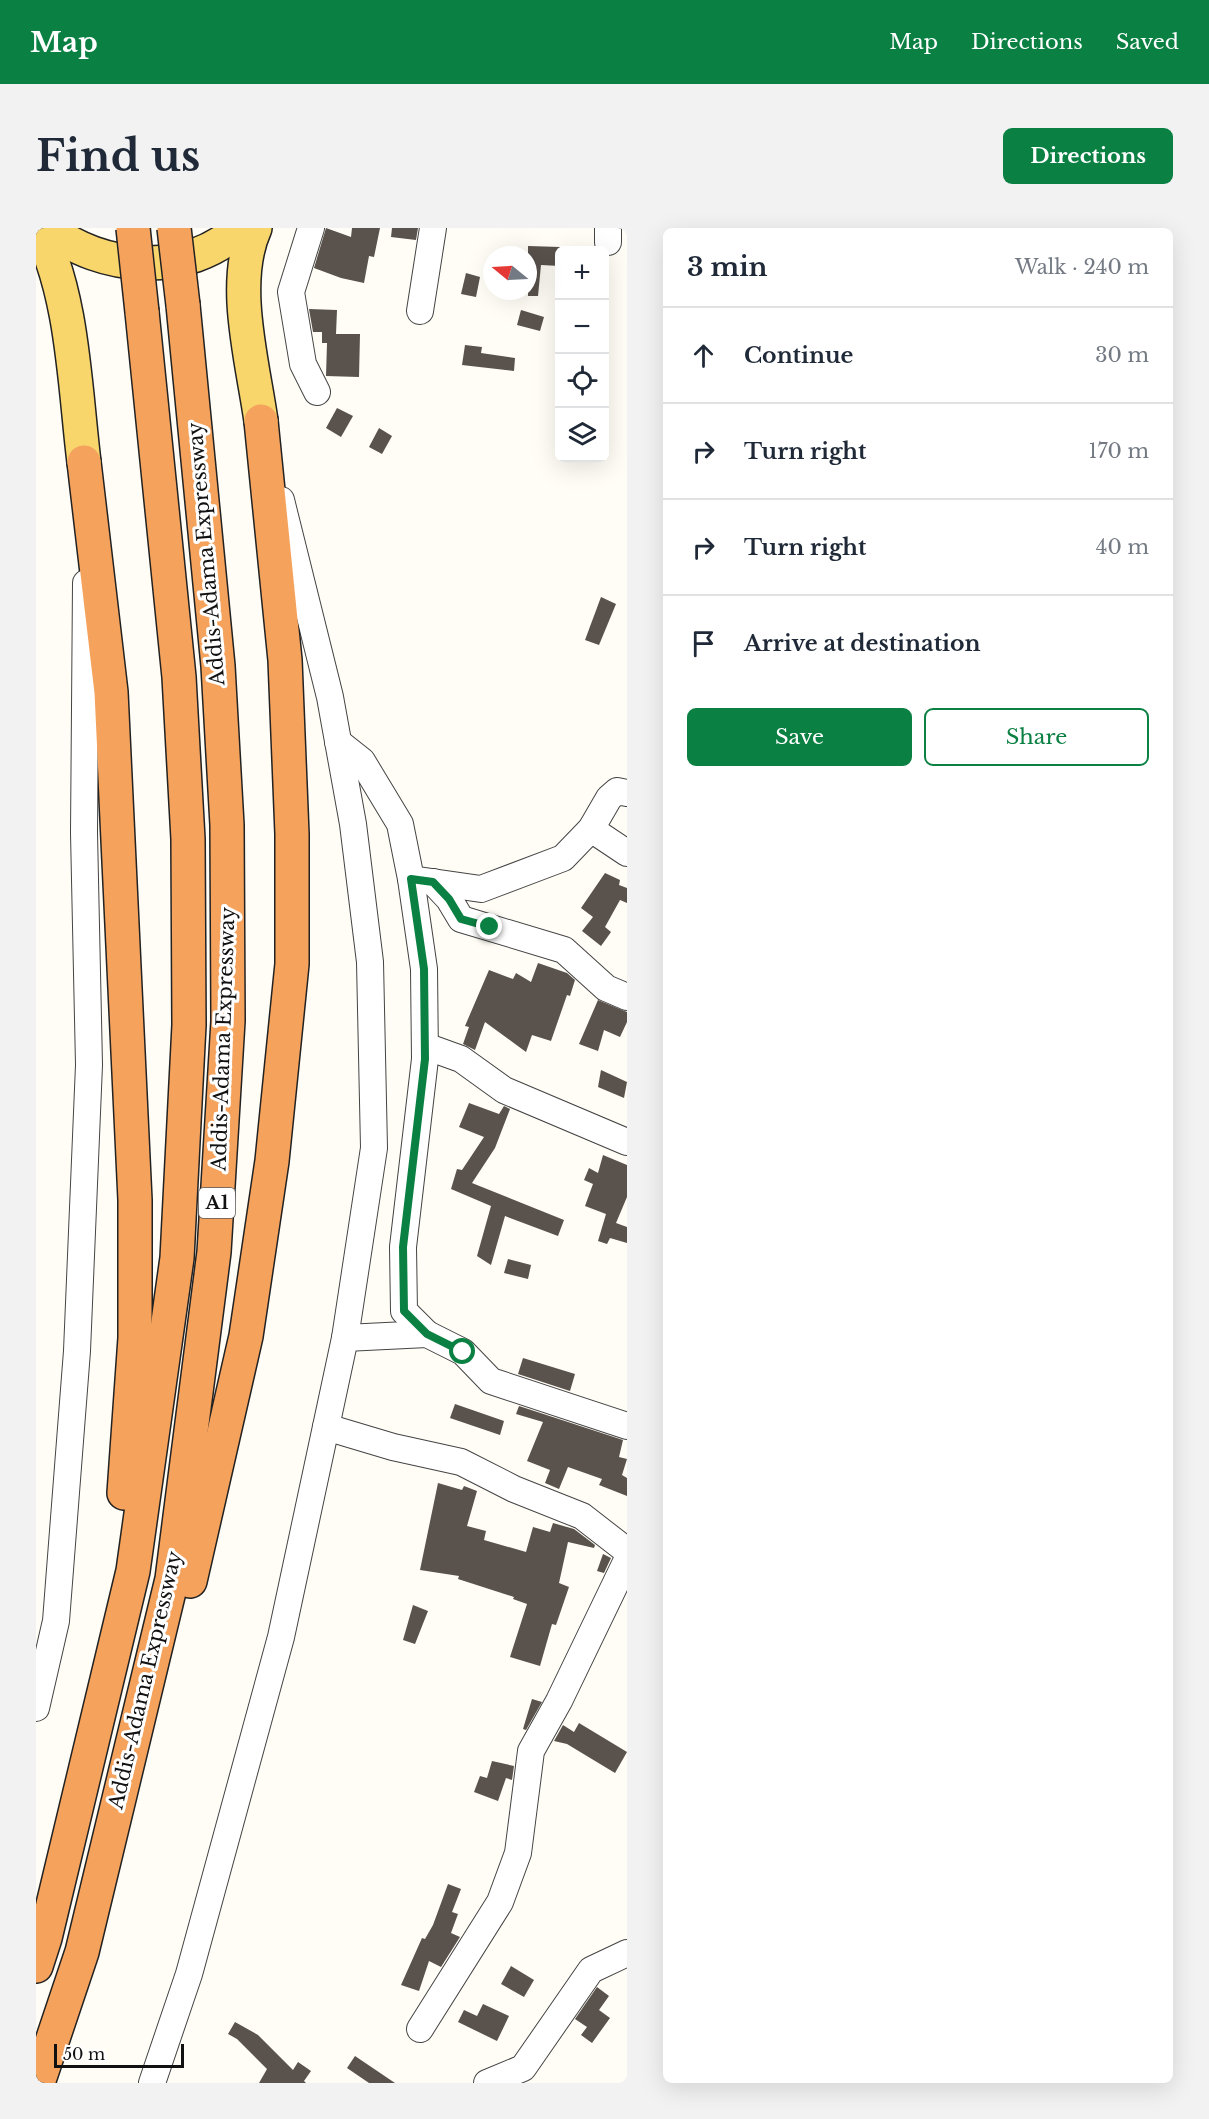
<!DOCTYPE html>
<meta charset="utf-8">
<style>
:root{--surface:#fff;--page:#f2f2f3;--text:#1f2937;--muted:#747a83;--line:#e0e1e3;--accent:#0b8043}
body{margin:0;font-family:"Libre Baskerville",serif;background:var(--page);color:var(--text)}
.controls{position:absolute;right:18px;top:18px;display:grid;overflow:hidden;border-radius:9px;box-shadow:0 6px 24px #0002}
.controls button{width:54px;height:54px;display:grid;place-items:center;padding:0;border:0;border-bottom:2px solid var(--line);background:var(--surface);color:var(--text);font:30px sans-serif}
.compass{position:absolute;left:447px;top:18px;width:54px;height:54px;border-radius:50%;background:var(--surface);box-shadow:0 6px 24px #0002;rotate:288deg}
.scale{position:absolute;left:18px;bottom:15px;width:130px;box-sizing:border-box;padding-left:6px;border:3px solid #111;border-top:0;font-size:16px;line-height:21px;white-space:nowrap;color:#111;-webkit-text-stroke:4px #fff;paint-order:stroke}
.stop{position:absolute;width:18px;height:18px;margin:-14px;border:4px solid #0b8043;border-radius:50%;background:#fff}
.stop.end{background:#0b8043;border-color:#fff;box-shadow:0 2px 6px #0008}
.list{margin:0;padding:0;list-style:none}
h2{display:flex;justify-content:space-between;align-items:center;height:78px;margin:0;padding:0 24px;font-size:26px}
h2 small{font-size:20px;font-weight:400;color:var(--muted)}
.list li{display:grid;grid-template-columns:39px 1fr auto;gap:18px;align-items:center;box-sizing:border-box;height:96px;padding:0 24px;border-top:2px solid var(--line)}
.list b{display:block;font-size:22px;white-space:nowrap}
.list em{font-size:20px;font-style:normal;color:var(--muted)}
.actions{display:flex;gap:12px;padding:18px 24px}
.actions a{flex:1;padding:14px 0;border:2px solid var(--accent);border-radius:9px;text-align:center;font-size:21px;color:var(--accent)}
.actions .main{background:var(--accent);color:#fff}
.icon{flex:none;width:33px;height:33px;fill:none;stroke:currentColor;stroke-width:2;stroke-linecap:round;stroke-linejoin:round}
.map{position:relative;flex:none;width:591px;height:1855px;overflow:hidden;border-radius:9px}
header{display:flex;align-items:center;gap:36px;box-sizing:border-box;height:84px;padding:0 30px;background:var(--accent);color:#fff}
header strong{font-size:28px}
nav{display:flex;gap:33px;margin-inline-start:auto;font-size:21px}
.intro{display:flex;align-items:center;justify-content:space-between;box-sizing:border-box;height:144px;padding:0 36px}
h1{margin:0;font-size:42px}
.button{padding:15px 27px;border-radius:9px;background:var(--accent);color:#fff;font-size:21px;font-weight:700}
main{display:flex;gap:36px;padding:0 36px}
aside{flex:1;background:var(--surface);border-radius:9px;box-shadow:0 6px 24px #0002}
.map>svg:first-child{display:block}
</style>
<header>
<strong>Map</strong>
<nav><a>Map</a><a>Directions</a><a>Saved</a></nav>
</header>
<div class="intro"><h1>Find us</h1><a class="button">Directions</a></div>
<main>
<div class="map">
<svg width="591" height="1855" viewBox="0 0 591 1855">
<rect width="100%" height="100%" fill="#fffdf5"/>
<g fill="#5a524d">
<path d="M290,0l25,9 1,-9h28l-6,29 -5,-1 -5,27 -23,-5 -27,-10z"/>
<path d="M356,0h26l-2,12 -25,-3z"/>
<path d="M492,18l32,1v19l-19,-1 -3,31h-10z"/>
<path d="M430,45l14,4 -4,20 -15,-3z"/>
<path d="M273,81l28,1 -1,24h24l-1,43 -33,-1 1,-33h-5v-11h-9z"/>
<path d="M485,82l23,7 -4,14 -23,-6z"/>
<path d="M429,117l17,2 -1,6 34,5 -1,13 -52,-6z"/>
<path d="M301,180l16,8 -12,21 -15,-9z"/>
<path d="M343,200l13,8 -10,18 -13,-7z"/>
<path d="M565,369l15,7 -17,41 -14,-5z"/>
<path d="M569,645l15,7 -1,5 8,3v15l-7,-3 -15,27 6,5 -10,14 -19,-15 11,-14 -12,-9z"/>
<path d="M502,735l29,10 8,7 -5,16 -3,-1 -16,46 -19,-6 -6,17 -41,-30 -10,28 -12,-6 6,-17 -4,-1 24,-56 24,9 3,-6 15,9z"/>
<path d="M562,772l29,12v10l-7,15 -16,-7 -6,21 -19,-7z"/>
<path d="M565,842l26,12 -3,16 -26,-11z"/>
<path d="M433,875l30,11 5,-8 6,3 -15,39 -23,35 92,37 -6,16 -53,-20 -14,49 -14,-9 14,-50 -40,-17 6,-20 5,1 22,-33 -25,-10z"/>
<path d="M567,927l24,10v32l-11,26 11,4v16l-17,-5 -3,6 -9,-3 8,-27 -21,-8 8,-22 -9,-4 5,-12 9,5z"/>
<path d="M472,1031l23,6 -3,14 -24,-6z"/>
<path d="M487,1130l52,16 -5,17 -52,-17z"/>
<path d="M419,1176l49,17 -4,14 -50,-17z"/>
<path d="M483,1178l104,34 -4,17 8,2 -5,16 5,3v18l-28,-11 3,-6 -34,-12 -9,22 -14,-6 5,-13 -23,-9 16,-39 -27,-8z"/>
<path d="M402,1255l24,7 2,-4 13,5 -10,35 19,5 -2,9 42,12 7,-25 17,5 3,-9 21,6 21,16 -1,3 -26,-6 -9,41 10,4 -13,38 -4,-1 -12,42 -30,-9 17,-53 -14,-5 1,-2 -56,-18 1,-3 -39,-6z"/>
<path d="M567,1326l8,4 -7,15 -7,-2z"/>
<path d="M377,1377l15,6 -13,33 -12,-4z"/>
<path d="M496,1471l10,3 -16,28 -3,-1z"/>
<path d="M543,1495l48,29 -12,21 -48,-29 -13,-3 9,-16 11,7z"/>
<path d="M456,1533l22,5 -2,14 -6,-2 -8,23 -24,-9 6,-16 7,2z"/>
<path d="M412,1656l13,5 -9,23 6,2 -7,19 9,4 -19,30 -12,-6 -10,30 -18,-6 21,-47 3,1 8,-14z"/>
<path d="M475,1738l23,14 -10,17 -23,-13z"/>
<path d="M561,1759l12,9 -10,14 11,8 -18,25 -11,-8 6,-8 -12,-8z"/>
<path d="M447,1776l26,12 -12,25 -39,-19 6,-12 13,6z"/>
<path d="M199,1794l23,13 35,35 5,-8 13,9 -7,10 2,2h-47l8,-14 -30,-30 -9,-5z"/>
<path d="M319,1828l40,27h-26l-22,-15z"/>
</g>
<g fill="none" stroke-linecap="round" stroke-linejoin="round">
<g stroke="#444" stroke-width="28">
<g id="minor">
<path d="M275,0l-20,64 12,72 14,28"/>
<path d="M572,14v-14"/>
<path d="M384,83l13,-83"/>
<path d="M302,514l24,19 38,63 11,55 70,10 82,-31 28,-29 18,-31 8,-7 10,2"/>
<path d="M555,601l36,24"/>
<path d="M375,651l13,90 1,90 -22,188 1,64 23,23"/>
<path d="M397,654l16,17 12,20 103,31 42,38 21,9"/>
<path d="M389,818l36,13 43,31 123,52"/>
<path d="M309,1110l82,-4 36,18 28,29 136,45"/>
<path d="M290,1199l67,20 68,15 53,27 68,27 45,35"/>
<path d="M0,1480l20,-87 21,-270 12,-286 -5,-232 2,-250"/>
<path d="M384,1801l80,-127 18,-49 13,-102 28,-50 68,-141"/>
<path d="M116,1855l37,-109 92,-337 64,-299 29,-190 -4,-186 -17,-138 -23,-127 -49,-197"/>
<path d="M451,1855l36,-15 68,-98 36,-17"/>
</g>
</g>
<g stroke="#222" stroke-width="36">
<g id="major">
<path d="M2,0c35,64 37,162 46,234"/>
<path d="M12,0c53,43 140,50 192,0"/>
<path d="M219,0c-25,55 -2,135 6,193"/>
</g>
</g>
<g stroke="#222" stroke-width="36">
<g id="highway">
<path d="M48,234l27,230 24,508v138l-11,155"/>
<path d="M154,1353l56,-245 26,-175 20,-197v-130l-7,-174 -24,-239"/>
<path d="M0,1738l9,-28 88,-367 44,-313 12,-233 -1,-186 -9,-162 -37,-365"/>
<path d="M2,1855l44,-131 90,-373 42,-327 14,-231 -1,-196 -9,-159 -35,-361"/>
</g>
</g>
<use href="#minor" stroke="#fff" stroke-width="26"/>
<use href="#major" stroke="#f9d66b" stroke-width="33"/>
<use href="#highway" stroke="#f5a25d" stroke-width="33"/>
<g stroke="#222" stroke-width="36" stroke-linecap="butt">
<g id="highway-bridge">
<path d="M97,0l9,84"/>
<path d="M138,0l9,77"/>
</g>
</g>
<use href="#highway-bridge" stroke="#f5a25d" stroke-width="33"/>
</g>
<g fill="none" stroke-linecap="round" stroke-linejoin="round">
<path stroke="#0b8043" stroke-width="8" d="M427,1124l-36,-18 -23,-23 -1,-64 22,-188 -1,-90 -13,-90 22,3 16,17 12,20 29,8"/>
</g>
<g text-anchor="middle" stroke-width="6" stroke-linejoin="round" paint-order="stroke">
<rect fill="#fff" stroke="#585858" stroke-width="1.5" x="163" y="960" width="36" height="30" rx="4.5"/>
<g font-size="18" font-weight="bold" fill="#111">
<text x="181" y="981">A1</text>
</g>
<g font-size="20" fill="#111" stroke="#fff">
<text transform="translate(170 326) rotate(-95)" y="7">Addis-Adama Expressway</text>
<text transform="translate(187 811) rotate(-88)" y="7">Addis-Adama Expressway</text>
<text transform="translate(109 1452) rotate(-77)" y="7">Addis-Adama Expressway</text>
</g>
</g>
</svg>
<div class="controls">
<button>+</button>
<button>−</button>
<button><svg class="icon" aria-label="locate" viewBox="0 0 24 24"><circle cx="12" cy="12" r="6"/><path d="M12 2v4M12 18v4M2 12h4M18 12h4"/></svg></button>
<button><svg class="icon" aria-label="layers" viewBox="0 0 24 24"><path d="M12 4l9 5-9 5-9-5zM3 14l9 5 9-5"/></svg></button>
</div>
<svg class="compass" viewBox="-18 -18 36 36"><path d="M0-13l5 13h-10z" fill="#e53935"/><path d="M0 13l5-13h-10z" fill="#747a83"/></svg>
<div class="scale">50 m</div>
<div class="stop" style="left:427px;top:1124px"></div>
<div class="stop end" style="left:454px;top:699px"></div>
</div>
<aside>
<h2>3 min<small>Walk · 240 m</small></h2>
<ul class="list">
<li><svg class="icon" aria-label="ahead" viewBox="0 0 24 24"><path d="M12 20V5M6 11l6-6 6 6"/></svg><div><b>Continue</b></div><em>30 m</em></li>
<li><svg class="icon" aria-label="right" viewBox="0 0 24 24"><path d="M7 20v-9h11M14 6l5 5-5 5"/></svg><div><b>Turn right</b></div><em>170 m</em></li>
<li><svg class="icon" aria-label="right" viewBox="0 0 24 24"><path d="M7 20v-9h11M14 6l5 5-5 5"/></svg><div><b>Turn right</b></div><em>40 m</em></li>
<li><svg class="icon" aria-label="arrive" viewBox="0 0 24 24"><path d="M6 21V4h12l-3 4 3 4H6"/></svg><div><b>Arrive at destination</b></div></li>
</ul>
<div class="actions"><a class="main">Save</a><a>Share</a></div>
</aside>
</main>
